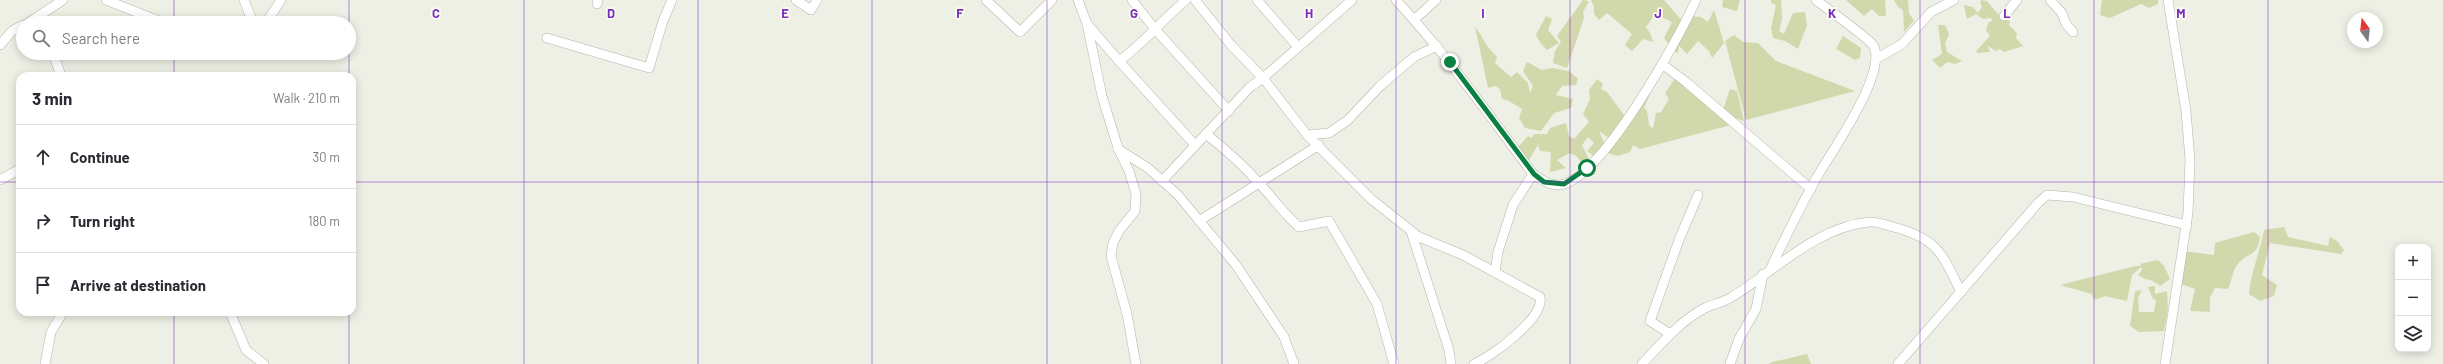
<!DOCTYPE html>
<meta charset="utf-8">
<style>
:root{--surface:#fff;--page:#f7f7f7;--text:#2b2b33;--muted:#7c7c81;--line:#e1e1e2}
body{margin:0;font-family:Barlow,sans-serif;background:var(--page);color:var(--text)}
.controls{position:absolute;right:12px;bottom:12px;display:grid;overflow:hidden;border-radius:8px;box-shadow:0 2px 10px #0003}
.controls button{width:36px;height:36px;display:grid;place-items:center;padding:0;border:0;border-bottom:1px solid var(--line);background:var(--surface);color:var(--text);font:20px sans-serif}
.compass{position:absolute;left:2347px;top:12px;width:36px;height:36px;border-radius:50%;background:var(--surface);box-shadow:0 2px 10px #0003;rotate:345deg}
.stop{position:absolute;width:12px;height:12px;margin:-9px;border:3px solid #0b8043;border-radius:50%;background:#fff}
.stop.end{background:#0b8043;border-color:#fff;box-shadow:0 1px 4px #0008}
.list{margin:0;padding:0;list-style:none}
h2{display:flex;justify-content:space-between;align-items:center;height:52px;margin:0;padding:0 16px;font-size:17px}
h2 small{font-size:13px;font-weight:400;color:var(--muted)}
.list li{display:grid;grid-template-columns:26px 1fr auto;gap:12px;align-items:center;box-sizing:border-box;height:64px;padding:0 16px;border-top:1px solid var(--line)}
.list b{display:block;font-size:15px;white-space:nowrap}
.list em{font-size:13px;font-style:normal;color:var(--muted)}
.icon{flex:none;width:22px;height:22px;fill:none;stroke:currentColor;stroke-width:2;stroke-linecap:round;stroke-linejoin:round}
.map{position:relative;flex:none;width:2443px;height:364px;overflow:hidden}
.search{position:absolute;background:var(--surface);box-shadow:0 2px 10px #0003;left:16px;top:16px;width:340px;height:44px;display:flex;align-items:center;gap:10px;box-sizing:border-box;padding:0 14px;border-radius:22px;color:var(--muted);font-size:15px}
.panel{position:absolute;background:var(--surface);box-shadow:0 2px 10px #0003;left:16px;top:72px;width:340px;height:244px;border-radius:12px}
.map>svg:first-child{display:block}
</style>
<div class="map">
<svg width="2443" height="364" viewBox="0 0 2443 364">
<rect width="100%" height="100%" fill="#eef0e5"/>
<g fill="#d1d8ab">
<path d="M1583,0l6,1 -6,11 1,6 -17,50 -14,-5 2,-12 6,-9 -4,-6z"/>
<path d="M1591,0h73l19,22 6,-6 12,1 7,5 6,-12 10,33 -12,15 -3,-7 -11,-10 -11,13 -8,-8 -1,7 -5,-3 -9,-12 8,-16 -17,-8 -9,13 5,8 2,7 -10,-3 -11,12 -7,-6 7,-11 -25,-21 -8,7 -5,-6v-7z"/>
<path d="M1723,0h17l-3,11 -15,-4z"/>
<path d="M1771,0h10l1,19 -3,12 5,3 9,-21 12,-1 2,13 -9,24 -13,-8 -12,-3 -2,-10 5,-23 -5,-2z"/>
<path d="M1846,0h39l1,16h-7l-7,-7 -8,7z"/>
<path d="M1894,0h14l1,13 5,8 -10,11 -1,-22 -5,-3z"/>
<path d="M1982,0l5,1 15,18 8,2 -1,4 8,8 -1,5 7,8 -19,6 -4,-3 -4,2 -8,-5 2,6 -12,1 -2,-2 14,-15 -4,-6 2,-7 5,-3 -3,-2 -7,1 -7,-5 -9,5 -3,-14 9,2 5,6 4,-6 -2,-5z"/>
<path d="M2102,0h56v4l-9,4 -8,-4 -31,14 -10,-3z"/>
<path d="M1546,16l6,3 -4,11 11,13 -12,7 -6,-6 -5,-9z"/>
<path d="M1938,25h7l4,9 -4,10 2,8 15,9 -7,3 -8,-2 -7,6 -8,-8 10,-6z"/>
<path d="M1475,26l13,21 9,10 -2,6 16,14 6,-5 11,11 2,10 3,-7 -10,-15 4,-9 15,8 10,-2 17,3 9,8 -2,6 -14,1 -6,9 17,4 -2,9 -17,5 -13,18 -16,-3 -6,-10 3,-9 -13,-8 -7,-2 -2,-10 -5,-3 -7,2z"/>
<path d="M1734,35l9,7 15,1 18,18 79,30 -109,29 -21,-79z"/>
<path d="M1843,36l18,12 -1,10 -5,2 -19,-11z"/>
<path d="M1676,77l55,48 -91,24 -7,-4 -3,7 -12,4 -11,-3 37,-62 6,3 -6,14 3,3 2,14 4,4 3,-16 5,-1 8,-13 -4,-6z"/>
<path d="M1597,79l6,5 -2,5 6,3 20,27 -17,20 -11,-8 7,16 -11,10 -8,-6 7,-8 -6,-6 -6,8 8,16 -3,7 -11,-12 -6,-3 -13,7 9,8 -16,4 1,-20 -11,-1 -2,-6 -12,20 -9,-17 11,-12 4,2 2,-4h13l3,-6 16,-5 3,13 5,3 15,-17 -6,-8 7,-15 -1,-9z"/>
<path d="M1730,89l7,2 7,30 -13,-4 -8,-7z"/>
<path d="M2284,227l4,10 40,9 2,-9 7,4 7,9 -3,4 -71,-11 -8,32 15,10 -3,11 -14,5 -11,-7c2,-22 11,-42 15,-64z"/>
<path d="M2254,232l6,5c-2,21 -14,15 -23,28 -4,6 -6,17 -9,24l-13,-1 -5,9v15l-20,-1 5,-22 -17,-6 5,-32 31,4 1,-12z"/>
<path d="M2158,260l6,6 6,13 -10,7c-9,-8 -14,-5 -22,-11l4,-5 -1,-3 -9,8 -5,26 -22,-5 -11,4 -2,-6 -32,-9 76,-19h5l-1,-2z"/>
<path d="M2155,286v8l12,-3 1,18 -4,22 -25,1 -9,-6 5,-35 7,-1 -4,8 1,14h15l2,-12 -3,-1 -5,-12z"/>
<path d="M1807,354l4,10h-43l5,-2z"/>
</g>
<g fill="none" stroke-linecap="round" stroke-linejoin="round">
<g stroke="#b3b5aa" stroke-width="10">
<g id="minor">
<path d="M106,0l58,23"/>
<path d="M244,0l9,23"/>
<path d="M796,0l15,10 6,-10"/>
<path d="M986,0l34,32 32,-32"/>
<path d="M1078,0l9,24 15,72 16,52 11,23 7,23 -1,17 -16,20 -6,12 -2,13 16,58 9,50"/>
<path d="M1132,0l22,28 75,83"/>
<path d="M1195,0l36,45 32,33 89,-78"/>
<path d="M1257,0l41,47"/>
<path d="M1396,0c50,54 93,115 137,174 9,6 20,14 31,10 41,-12 114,-144 132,-184"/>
<path d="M2050,0l12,13 4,11 7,8"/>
<path d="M597,4l1,-4"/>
<path d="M2004,16l13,-16"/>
<path d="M1415,19l21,-19"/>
<path d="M28,23l35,-23"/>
<path d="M266,23l15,-23"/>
<path d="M1088,25l31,36c23,-16 44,-42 67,-61"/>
<path d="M547,38l102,30 14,-47 9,-21"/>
<path d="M0,45l12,-14 11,-6"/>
<path d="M53,53l8,23"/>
<path d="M1876,59l26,-15 29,-32 23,-12"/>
<path d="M1119,61l76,84"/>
<path d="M1662,64l24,18 125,107"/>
<path d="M1206,134c19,15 37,31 53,49 14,15 25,31 40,44l30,-6 48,83 17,60"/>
<path d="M1307,135l22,-2 19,-13 32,-34 34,-29 23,-11"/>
<path d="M1118,149l30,19 30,27 58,70 48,72 10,27"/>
<path d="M0,180l20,-11"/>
<path d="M1162,181l88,-94 13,-9 44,57 64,64 48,38 44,18 77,42c5,21 -48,59 -66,67"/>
<path d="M1199,221l120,-76"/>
<path d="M1411,231l38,119 2,14"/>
<path d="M1771,268c13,-29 27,-56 42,-84 13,-25 77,-112 60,-139 -6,-8 -47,-37 -57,-45"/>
<path d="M1495,272l3,-20 15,-47 20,-31"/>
<path d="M230,312l16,38 18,14"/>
<path d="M1670,334l-20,-13 29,-81 19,-45"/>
<path d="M45,364l6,-32 12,-20"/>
<path d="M1642,364c19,-20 38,-43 63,-56 8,-4 17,-5 25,-10 44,-26 86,-71 139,-76 7,-1 17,3 24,5 44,11 49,26 68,65"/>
<path d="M1730,364l9,-25 17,-30 7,-35"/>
<path d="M1898,364l140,-161 9,-8 26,2 114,28"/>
<path d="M2165,364l23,-151 2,-53 -4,-49 -18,-111"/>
</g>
</g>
<use href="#minor" stroke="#fff" stroke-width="9"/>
</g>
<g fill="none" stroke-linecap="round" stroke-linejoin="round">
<path stroke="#0b8043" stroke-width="5" d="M1450,62l84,112 10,8 20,2 23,-16"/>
</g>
<path fill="none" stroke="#7b2cbf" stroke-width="1" stroke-opacity="0.55" d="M174,0v23M349,0v23M524,0v364M698,0v364M872,0v364M1047,0v364M1222,0v364M1396,0v364M1570,0v364M1745,0v364M1920,0v364M2094,0v364M2268,0v364M349,23v30M174,53v23M349,53v23M0,182h20M352,182h2091M174,312v52M349,312v52"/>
<g font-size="13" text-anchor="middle" font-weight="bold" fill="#7b2cbf" stroke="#fcfdf2" stroke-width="3.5" stroke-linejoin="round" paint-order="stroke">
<text x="436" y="18">C</text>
<text x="611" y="18">D</text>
<text x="785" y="18">E</text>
<text x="960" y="18">F</text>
<text x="1134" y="18">G</text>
<text x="1309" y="18">H</text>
<text x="1483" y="18">I</text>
<text x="1658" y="18">J</text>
<text x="1832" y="18">K</text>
<text x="2007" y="18">L</text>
<text x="2181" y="18">M</text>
</g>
</svg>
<div class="controls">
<button>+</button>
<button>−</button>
<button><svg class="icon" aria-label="layers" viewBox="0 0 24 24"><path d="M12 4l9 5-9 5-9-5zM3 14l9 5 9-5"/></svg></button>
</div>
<svg class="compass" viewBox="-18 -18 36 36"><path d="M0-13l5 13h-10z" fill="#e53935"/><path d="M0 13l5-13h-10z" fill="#7c7c81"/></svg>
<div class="stop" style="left:1587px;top:168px"></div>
<div class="stop end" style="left:1450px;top:62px"></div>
<div class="search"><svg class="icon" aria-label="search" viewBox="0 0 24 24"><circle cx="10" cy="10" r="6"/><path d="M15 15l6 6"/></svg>Search here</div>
<section class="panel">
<h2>3 min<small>Walk · 210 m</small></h2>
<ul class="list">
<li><svg class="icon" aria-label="ahead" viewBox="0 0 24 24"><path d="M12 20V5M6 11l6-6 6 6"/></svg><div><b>Continue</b></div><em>30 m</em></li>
<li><svg class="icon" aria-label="right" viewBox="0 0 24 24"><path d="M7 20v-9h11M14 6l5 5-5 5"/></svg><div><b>Turn right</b></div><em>180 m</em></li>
<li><svg class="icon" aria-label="arrive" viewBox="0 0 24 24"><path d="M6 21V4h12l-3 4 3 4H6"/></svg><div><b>Arrive at destination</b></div></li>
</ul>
</section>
</div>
